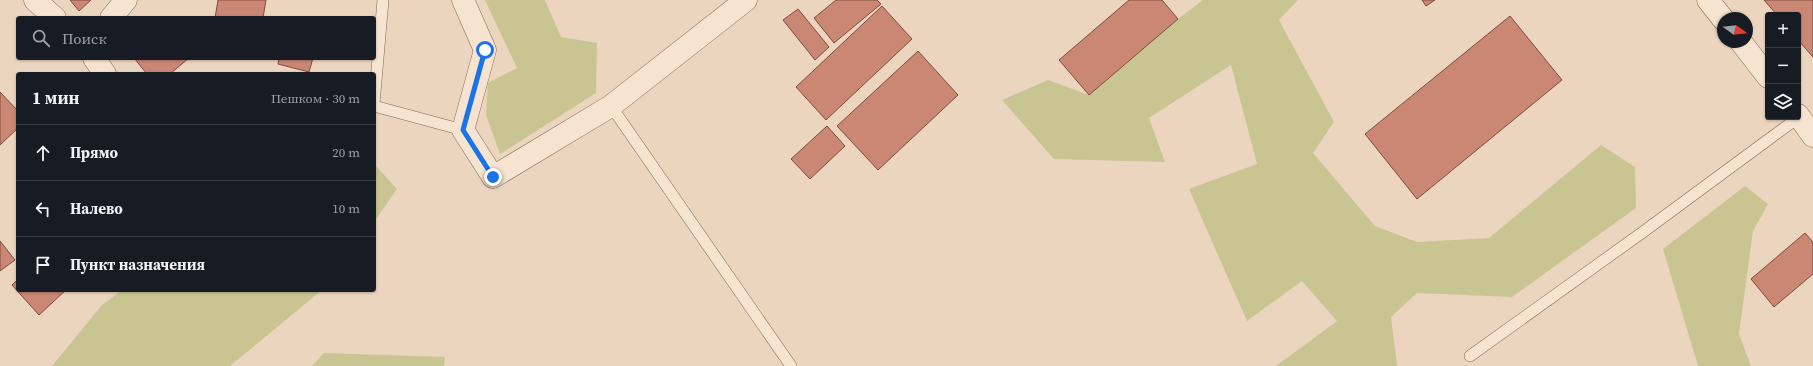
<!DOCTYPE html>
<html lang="ru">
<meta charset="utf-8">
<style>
:root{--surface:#171b24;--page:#242831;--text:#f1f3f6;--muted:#9ea1a6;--line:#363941}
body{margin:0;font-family:"Source Serif 4",serif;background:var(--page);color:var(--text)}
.controls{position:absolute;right:12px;top:12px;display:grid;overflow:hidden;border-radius:4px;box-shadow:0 1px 3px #0004}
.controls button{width:36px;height:36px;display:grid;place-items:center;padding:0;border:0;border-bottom:1px solid var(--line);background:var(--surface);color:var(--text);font:20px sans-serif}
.compass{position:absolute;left:1717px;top:12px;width:36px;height:36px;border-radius:50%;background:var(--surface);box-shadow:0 1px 3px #0004;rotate:105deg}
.stop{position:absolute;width:12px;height:12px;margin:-9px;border:3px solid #1a73e8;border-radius:50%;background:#fff}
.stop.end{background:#1a73e8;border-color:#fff;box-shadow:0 1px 4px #0008}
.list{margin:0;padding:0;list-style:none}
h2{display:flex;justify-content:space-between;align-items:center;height:52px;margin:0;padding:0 16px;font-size:17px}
h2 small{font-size:13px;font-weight:400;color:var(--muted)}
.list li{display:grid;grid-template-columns:26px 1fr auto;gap:12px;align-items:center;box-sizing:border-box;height:56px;padding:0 16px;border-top:1px solid var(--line)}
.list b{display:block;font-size:15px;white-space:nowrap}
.list em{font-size:13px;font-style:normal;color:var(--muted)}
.icon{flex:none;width:22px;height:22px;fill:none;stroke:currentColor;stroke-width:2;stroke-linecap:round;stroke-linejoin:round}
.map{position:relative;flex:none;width:1813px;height:366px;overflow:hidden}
.search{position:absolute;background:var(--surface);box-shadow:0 1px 3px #0004;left:16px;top:16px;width:360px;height:44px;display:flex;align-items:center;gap:10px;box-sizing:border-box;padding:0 14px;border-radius:4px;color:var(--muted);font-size:15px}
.panel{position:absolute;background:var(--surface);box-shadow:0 1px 3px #0004;left:16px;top:72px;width:360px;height:220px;border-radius:4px}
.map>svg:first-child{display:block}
</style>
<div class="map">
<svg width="1813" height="366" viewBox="0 0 1813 366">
<rect width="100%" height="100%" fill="#ecd5be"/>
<g fill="#c9c592">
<path d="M485,0h60l16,37 36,6 -1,50 -96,61 -14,-39 2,-32 29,-15z"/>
<path d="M1203,0h95l-19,20 55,102 -21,31 62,73 42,16 72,-4 112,-93 34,22 1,41 -124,89 -95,-4 -26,24 6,49h-121l61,-45 -35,-40 -55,40 -58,-132 68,-25 -26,-99 -82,53 16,44 -111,-3 -52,-59 46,-20 41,15 89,-76z"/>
<path d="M374,164l23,25 -23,33z"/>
<path d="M1745,186l23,18 -15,27 -14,103 12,32h-53l-35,-117z"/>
<path d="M122,290h200l-92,76h-178l50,-61z"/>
<path d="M324,353l121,4 -1,9h-132z"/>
</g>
<g fill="#c98774" stroke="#824b3e">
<path d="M70,0h21l-12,11z"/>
<path d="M218,0h48l-3,18h-48z"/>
<path d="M836,0h41l4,4 -47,39 -20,-25z"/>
<path d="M1129,0h33l16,19 -89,76 -30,-35z"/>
<path d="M1422,0h13l-9,6z"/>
<path d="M1764,0h49v57l-15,-17v-25h-21z"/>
<path d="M882,6l30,33 -86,81 -30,-33z"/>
<path d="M798,9l31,38 -14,13 -32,-40z"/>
<path d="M1510,16l52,64 -145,119 -52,-65z"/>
<path d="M918,51l40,44 -80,75 -41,-44z"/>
<path d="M134,58h55l-19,16h-23z"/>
<path d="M279,58h34l-4,14 -31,-8z"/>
<path d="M0,92l18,19v17l-18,17z"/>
<path d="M827,126l18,20 -35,33 -19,-20z"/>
<path d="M1805,233l8,9v32l-39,33 -23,-28z"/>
<path d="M0,241l15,19 -15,11z"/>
<path d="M18,279v11h48l-27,25 -27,-30z"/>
</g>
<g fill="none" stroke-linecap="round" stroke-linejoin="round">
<g stroke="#836657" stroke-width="12">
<g id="lane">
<path d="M374,104l9,-104"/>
<path d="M374,106l89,24"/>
<path d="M611,106l180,260"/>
<path d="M1470,356l173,-124 156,-115"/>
</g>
</g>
<g stroke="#836657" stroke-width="23">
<g id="street">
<path d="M35,0l20,18"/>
<path d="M463,0l22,50 -22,80 30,47 118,-71 135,-106"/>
<path d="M1708,0l15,19"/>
<path d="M111,18l15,-18"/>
<path d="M1741,42l27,35"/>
<path d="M94,58l11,16"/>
<path d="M1798,115l15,21"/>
</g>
</g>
<use href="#lane" stroke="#f7e4d0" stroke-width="11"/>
<use href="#street" stroke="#f7e4d0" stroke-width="22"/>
</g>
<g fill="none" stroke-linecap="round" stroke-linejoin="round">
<path stroke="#1a73e8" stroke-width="5" d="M485,50l-22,80 30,47"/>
</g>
</svg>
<div class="controls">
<button>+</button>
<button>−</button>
<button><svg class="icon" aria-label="layers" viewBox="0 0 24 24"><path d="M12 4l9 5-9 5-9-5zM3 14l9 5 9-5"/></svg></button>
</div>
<svg class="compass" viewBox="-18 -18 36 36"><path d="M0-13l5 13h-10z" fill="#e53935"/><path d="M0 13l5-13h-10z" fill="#9ea1a6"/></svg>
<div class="stop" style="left:485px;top:50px"></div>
<div class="stop end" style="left:493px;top:177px"></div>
<div class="search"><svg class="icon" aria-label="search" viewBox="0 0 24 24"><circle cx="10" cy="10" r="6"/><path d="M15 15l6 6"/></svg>Поиск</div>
<section class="panel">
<h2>1 мин<small>Пешком · 30 m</small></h2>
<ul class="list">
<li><svg class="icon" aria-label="ahead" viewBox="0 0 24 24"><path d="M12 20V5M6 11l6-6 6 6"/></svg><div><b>Прямо</b></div><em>20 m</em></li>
<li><svg class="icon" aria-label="left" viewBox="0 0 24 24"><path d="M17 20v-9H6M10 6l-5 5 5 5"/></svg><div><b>Налево</b></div><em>10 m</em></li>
<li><svg class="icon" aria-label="arrive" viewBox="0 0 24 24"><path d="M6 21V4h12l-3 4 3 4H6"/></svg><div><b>Пункт назначения</b></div></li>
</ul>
</section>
</div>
